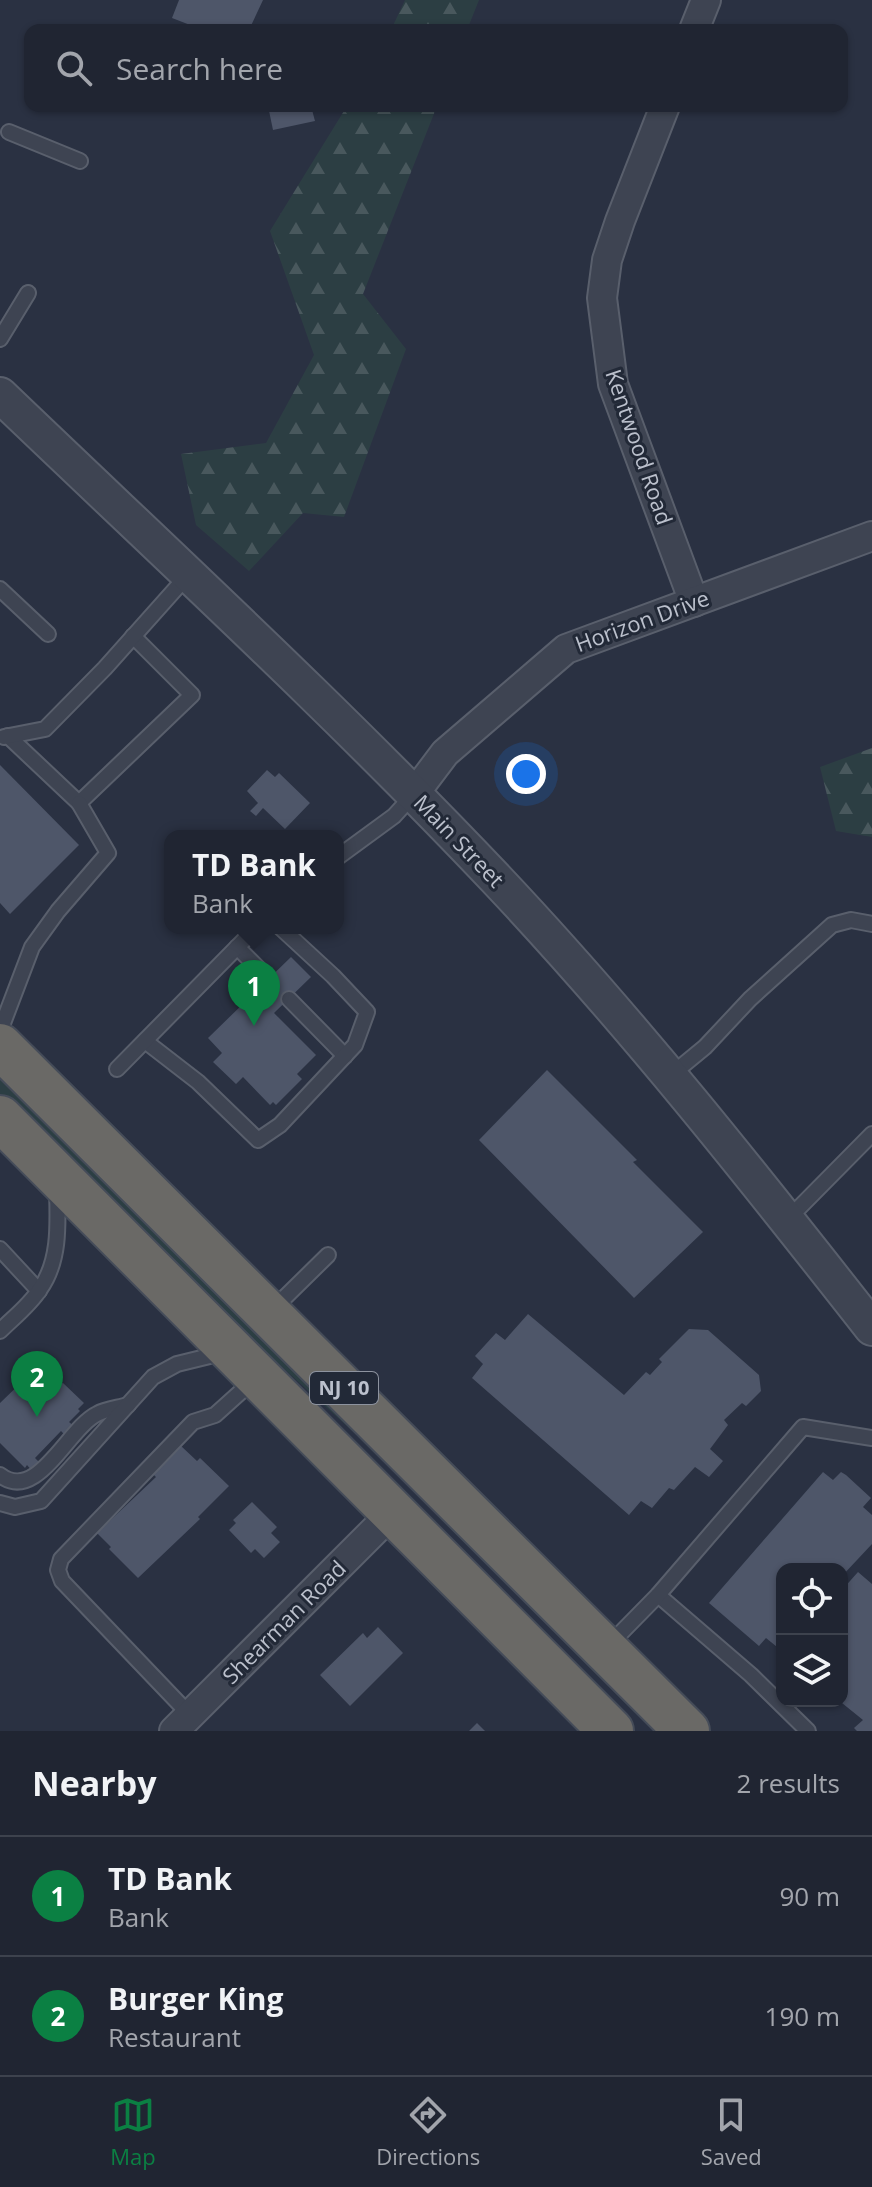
<!DOCTYPE html>
<style>
:root{--surface:#202532;--page:#282d3a;--text:#f1f3f6;--muted:#a2a5ac;--line:#3d424d;--accent:#0b8043}
body{margin:0;font-family:"Open Sans",sans-serif;background:var(--page);color:var(--text)}
.controls{position:absolute;right:24px;bottom:24px;display:grid;overflow:hidden;border-radius:16px;box-shadow:0 2px 6px #0004}
.controls button{width:72px;height:72px;display:grid;place-items:center;padding:0;border:0;border-bottom:2px solid var(--line);background:var(--surface);color:var(--text);font:40px sans-serif}
.you{position:absolute;left:526px;top:774px;width:28px;height:28px;margin:-20px;border:6px solid #fff;border-radius:50%;background:#1a73e8;box-shadow:0 0 0 12px #1a73e833}
.badge{display:grid;place-items:center;width:52px;height:52px;border-radius:50%;background:var(--accent);color:#fff;font-size:26px;font-weight:700}
.pin{position:absolute;translate:-50% -66px;filter:drop-shadow(0 2px 4px #0008)}
.pin::after{content:'';position:absolute;top:42px;width:28px;height:24px;background:inherit;clip-path:polygon(0 0,100% 0,50% 100%)}
.popup{position:absolute;left:164px;top:830px;width:180px;height:104px;box-sizing:border-box;display:grid;place-content:center;border-radius:16px;background:var(--surface);filter:drop-shadow(0 2px 6px #0005);font-size:26px;white-space:nowrap;color:var(--muted)}
.popup b{font-size:30px;color:var(--text)}
.popup::after{content:'';position:absolute;left:50%;top:100%;margin-left:-16px;border:16px solid transparent;border-top-color:var(--surface)}
.list{margin:0;padding:0;list-style:none}
h2{display:flex;justify-content:space-between;align-items:center;height:104px;margin:0;padding:0 32px;font-size:34px}
h2 small{font-size:26px;font-weight:400;color:var(--muted)}
.list li{display:grid;grid-template-columns:52px 1fr auto;gap:24px;align-items:center;box-sizing:border-box;height:120px;padding:0 32px;border-top:2px solid var(--line)}
.list b{display:block;font-size:30px;white-space:nowrap}
.list p{margin:0;font-size:26px;white-space:nowrap;color:var(--muted)}
.list em{font-size:26px;font-style:normal;color:var(--muted)}
.icon{flex:none;width:44px;height:44px;fill:none;stroke:currentColor;stroke-width:2;stroke-linecap:round;stroke-linejoin:round}
.map{position:relative;flex:none;width:872px;height:1731px;overflow:hidden}
.search{position:absolute;background:var(--surface);box-shadow:0 2px 6px #0004;left:24px;right:24px;top:24px;height:88px;display:flex;align-items:center;gap:20px;box-sizing:border-box;padding:0 28px;border-radius:16px;color:var(--muted);font-size:30px}
.sheet{height:344px;background:var(--surface)}
nav{display:flex;justify-content:space-around;align-items:center;box-sizing:border-box;height:112px;border-top:2px solid var(--line);background:var(--surface);font-size:22px;color:var(--muted)}
nav a{display:grid;justify-items:center;gap:4px}
nav .on{color:var(--accent)}
.map>svg:first-child{display:block}
</style>
<div class="map">
<svg width="872" height="1731" viewBox="0 0 872 1731">
<defs>
<pattern id="forest-firs" width="22" height="20" patternUnits="userSpaceOnUse" patternTransform="scale(2)"><rect width="22" height="20" fill="#2c3e43"/><path d="M5 1l3.5 6h-7zM16 11l3.5 6h-7z" fill="#49585d"/></pattern>
</defs>
<rect width="100%" height="100%" fill="#2a3142"/>
<path fill="#2c3e43" d="M0,1071l384,383 -3,3 -205,-186 -176,-176z"/>
<g fill="url(#forest-firs)">
<path d="M405,0h74l-12,30h-76z"/>
<path d="M347,106h90l-74,188 43,55 -62,168 -41,-4 -54,58 -53,-46 -15,-71 85,-11 48,-88 -44,-124z"/>
<path d="M872,748v89l-36,-6 -16,-64z"/>
</g>
<g fill="#4e5669">
<path d="M179,0h84l-14,30h-46l-31,-12z"/>
<path d="M268,106h43l4,15 -42,9z"/>
<path d="M0,765l79,80 -69,69 -10,-11z"/>
<path d="M267,770l8,7 4,-4 31,30 -25,26 -22,-21 -7,8 -6,-5 8,-8 -11,-12z"/>
<path d="M291,957l20,20 -37,36 42,42 -19,19 5,5 -26,26 -3,-3 -3,3 -27,-28 -7,7 -23,-22 9,-9 -14,-15z"/>
<path d="M547,1070l90,90 -4,2 70,70 -69,66 -155,-158z"/>
<path d="M528,1314l96,81 22,-23 4,3 12,-13 -3,-3 30,-30 19,1 51,45 2,16 -15,15 -4,-3 -18,17 4,5 -18,24 13,12 -14,16 -14,-10 -21,23 -5,-2 -17,20 -11,-7 -12,14 -157,-137 11,-14 -8,-8 21,-23 9,7z"/>
<path d="M47,1366l9,9 -4,4 6,6 5,-2 21,20 -6,6 2,2 -11,11 7,6 -9,9 -6,-6 -26,27 6,6 -8,8 -6,-7 -2,3 -25,-25v-40l28,-27 3,2z"/>
<path d="M181,1446l16,15 3,-3 29,28 -31,31 2,2 -62,59 -29,-29 2,-2 -14,-14 59,-56 -3,-3z"/>
<path d="M823,1472l10,8 8,-8 5,3 25,23 -8,9 9,8v29l-30,32v-7h-60v82l-16,-13 -7,8 -50,-43z"/>
<path d="M252,1502l25,25 -6,6 9,9 -16,16 -9,-9 -4,4 -22,-23 7,-7 -3,-3z"/>
<path d="M858,1572l14,12v147h-15l-3,-3 9,-8 -21,-17v-113z"/>
<path d="M378,1627l25,26 -53,53 -30,-31 43,-42 4,5z"/>
<path d="M477,1723l8,8h-16z"/>
</g>
<g fill="none" stroke-linecap="round" stroke-linejoin="round">
<g stroke="#595f6c" stroke-width="18">
<g id="service">
<path d="M9,132l71,29"/>
<path d="M0,339l28,-46"/>
<path d="M0,589l48,45"/>
<path d="M8,736l71,67 113,-108 -59,-59"/>
<path d="M4,737l41,-8 60,-61 83,-93"/>
<path d="M338,857l56,-41 20,-22"/>
<path d="M237,947l32,32"/>
<path d="M289,999l56,57"/>
<path d="M0,1031l32,-84 26,-36 50,-58 -29,-50"/>
<path d="M145,1041l53,41 60,58 22,-15 75,-80 12,-33 -34,-36 -52,-48"/>
<path d="M117,1069l139,-141"/>
<path d="M671,1075l34,-28 45,-48 82,-74 19,-5 21,4"/>
<path d="M787,1220l85,-86"/>
<path d="M0,1249l39,42"/>
<path d="M272,1310l56,-55"/>
<path d="M0,1331c13,-13 30,-26 40,-42 20,-28 18,-65 17,-99"/>
<path d="M0,1475c37,29 68,-47 97,-61 9,-5 21,-6 31,-9"/>
<path d="M0,1503l15,4 26,-6 112,-124 24,-13 45,-11"/>
<path d="M658,1595l93,80 57,56"/>
<path d="M608,1646l50,-51 145,-168 69,11"/>
<path d="M190,1715l-128,-134 -4,-11 3,-11 132,-137 22,-7 40,-36"/>
</g>
</g>
<g stroke="#595f6c" stroke-width="32">
<g id="minor">
<path d="M694,30l12,-30"/>
<path d="M665,106l-45,115 -13,39 -5,38 11,86 81,218"/>
<path d="M414,794l31,-41 121,-104 306,-113"/>
<path d="M174,1731l219,-219"/>
</g>
</g>
<g stroke="#595f6c" stroke-width="38">
<path id="tertiary" d="M0,395c167,160 338,317 497,485 134,142 255,295 375,448"/>
</g>
<g stroke="#454c59" stroke-width="48">
<g id="trunk">
<path d="M0,1046l687,685"/>
<path d="M0,1118l611,613"/>
</g>
</g>
<use href="#service" stroke="#3e4452" stroke-width="14"/>
<use href="#minor" stroke="#3e4452" stroke-width="28"/>
<use href="#tertiary" stroke="#3e4452" stroke-width="34"/>
<use href="#trunk" stroke="#6a6966" stroke-width="44"/>
</g>
<g text-anchor="middle" stroke-width="6" stroke-linejoin="round" paint-order="stroke">
<rect fill="#222937" stroke="#8d939f" stroke-width="2" x="310" y="1372" width="68" height="32" rx="6"/>
<g font-size="20" font-weight="bold" fill="#bbc0cc">
<text x="344" y="1395">NJ 10</text>
</g>
<g font-size="22" fill="#bbc0cc" stroke="#222937">
<text transform="translate(639 447) rotate(71)" y="8">Kentwood Road</text>
<text transform="translate(642 621) rotate(-20)" y="8">Horizon Drive</text>
<text transform="translate(459 841) rotate(46)" y="8">Main Street</text>
<text transform="translate(284 1622) rotate(-45)" y="8">Shearman Road</text>
</g>
</g>
</svg>
<div class="controls">
<button><svg class="icon" aria-label="locate" viewBox="0 0 24 24"><circle cx="12" cy="12" r="6"/><path d="M12 2v4M12 18v4M2 12h4M18 12h4"/></svg></button>
<button><svg class="icon" aria-label="layers" viewBox="0 0 24 24"><path d="M12 4l9 5-9 5-9-5zM3 14l9 5 9-5"/></svg></button>
</div>
<div class="you"></div>
<div class="pin badge" style="left:254px;top:1026px">1</div>
<div class="popup"><b>TD Bank</b>Bank</div>
<div class="pin badge" style="left:37px;top:1417px">2</div>
<div class="search"><svg class="icon" aria-label="search" viewBox="0 0 24 24"><circle cx="10" cy="10" r="6"/><path d="M15 15l6 6"/></svg>Search here</div>
</div>
<section class="sheet">
<h2>Nearby<small>2 results</small></h2>
<ul class="list">
<li><span class="badge">1</span><div><b>TD Bank</b><p>Bank</p></div><em>90 m</em></li>
<li><span class="badge">2</span><div><b>Burger King</b><p>Restaurant</p></div><em>190 m</em></li>
</ul>
</section>
<nav>
<a class="on"><svg class="icon" aria-label="map" viewBox="0 0 24 24"><path d="M3 6l6-2 6 2 6-2v14l-6 2-6-2-6 2zM9 4v14M15 6v14"/></svg>Map</a>
<a><svg class="icon" aria-label="directions" viewBox="0 0 24 24"><path d="M12 3l9 9-9 9-9-9zM9 14v-3h6M13 9l2 2-2 2"/></svg>Directions</a>
<a><svg class="icon" aria-label="saved" viewBox="0 0 24 24"><path d="M7 4h10v16l-5-4-5 4z"/></svg>Saved</a>
</nav>
